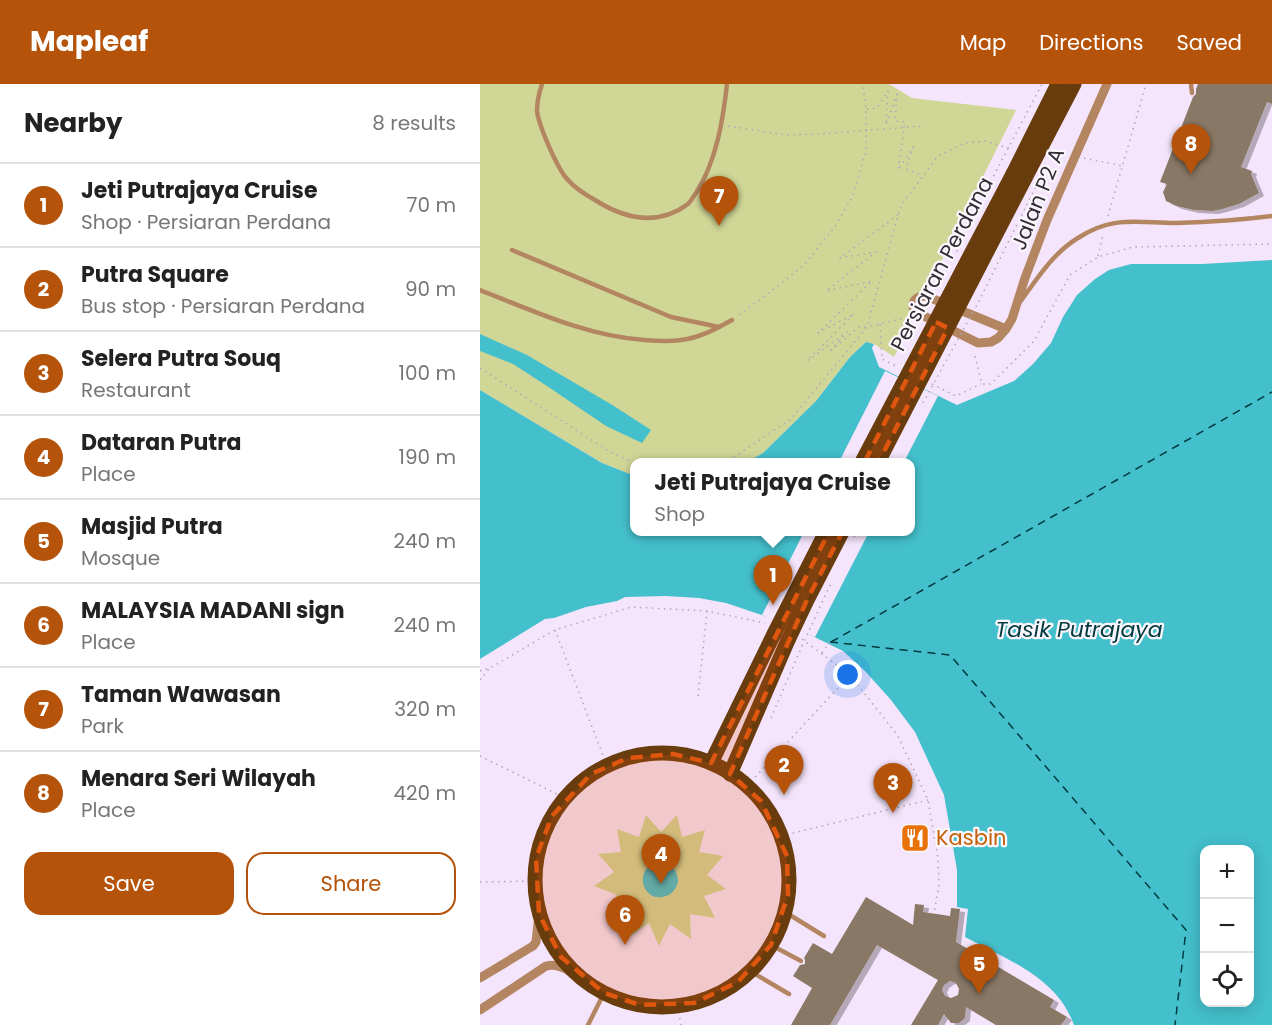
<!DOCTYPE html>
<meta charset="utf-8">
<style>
:root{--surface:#fff;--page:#f2f2f2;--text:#222;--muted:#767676;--line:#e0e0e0;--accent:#b45309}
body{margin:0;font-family:Poppins,sans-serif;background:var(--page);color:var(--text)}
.controls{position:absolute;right:18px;bottom:18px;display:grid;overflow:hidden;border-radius:12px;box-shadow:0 3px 15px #0003}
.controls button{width:54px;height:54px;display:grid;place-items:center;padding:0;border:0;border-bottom:2px solid var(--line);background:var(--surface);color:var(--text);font:30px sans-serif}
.you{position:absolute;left:368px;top:591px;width:21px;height:21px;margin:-15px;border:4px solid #fff;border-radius:50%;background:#1a73e8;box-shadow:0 0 0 9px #1a73e833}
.badge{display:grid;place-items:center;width:39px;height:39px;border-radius:50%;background:var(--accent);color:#fff;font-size:20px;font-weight:700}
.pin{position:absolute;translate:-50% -50px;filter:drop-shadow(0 2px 3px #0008)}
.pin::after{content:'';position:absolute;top:32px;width:21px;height:18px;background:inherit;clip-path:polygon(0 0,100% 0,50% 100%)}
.popup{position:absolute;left:150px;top:374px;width:285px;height:78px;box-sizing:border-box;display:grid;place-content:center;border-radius:12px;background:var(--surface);filter:drop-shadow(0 2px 4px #0005);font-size:20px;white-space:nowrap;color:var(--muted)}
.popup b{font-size:22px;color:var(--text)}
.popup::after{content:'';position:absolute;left:50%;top:100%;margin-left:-12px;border:12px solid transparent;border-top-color:var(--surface)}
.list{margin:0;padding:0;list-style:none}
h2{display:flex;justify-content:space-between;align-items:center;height:78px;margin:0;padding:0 24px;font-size:26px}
h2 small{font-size:20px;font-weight:400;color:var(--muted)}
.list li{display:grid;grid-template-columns:39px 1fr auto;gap:18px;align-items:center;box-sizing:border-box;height:84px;padding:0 24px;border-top:2px solid var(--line)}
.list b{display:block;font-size:22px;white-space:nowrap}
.list p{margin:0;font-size:20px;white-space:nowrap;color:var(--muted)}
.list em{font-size:20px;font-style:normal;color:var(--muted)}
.actions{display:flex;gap:12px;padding:18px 24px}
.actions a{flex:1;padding:14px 0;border:2px solid var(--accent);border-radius:18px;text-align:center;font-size:21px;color:var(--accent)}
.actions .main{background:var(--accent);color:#fff}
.icon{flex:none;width:33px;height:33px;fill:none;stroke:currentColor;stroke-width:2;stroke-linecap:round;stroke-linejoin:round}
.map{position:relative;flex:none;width:792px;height:941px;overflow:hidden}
header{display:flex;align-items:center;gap:36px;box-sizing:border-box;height:84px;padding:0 30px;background:var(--accent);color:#fff}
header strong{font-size:28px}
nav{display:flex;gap:33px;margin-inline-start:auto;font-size:21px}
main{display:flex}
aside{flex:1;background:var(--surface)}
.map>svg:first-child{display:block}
</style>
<header>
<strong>Mapleaf</strong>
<nav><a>Map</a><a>Directions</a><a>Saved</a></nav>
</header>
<main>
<aside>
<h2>Nearby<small>8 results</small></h2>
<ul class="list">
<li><span class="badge">1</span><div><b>Jeti Putrajaya Cruise</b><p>Shop · Persiaran Perdana</p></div><em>70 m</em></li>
<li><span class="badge">2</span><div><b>Putra Square</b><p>Bus stop · Persiaran Perdana</p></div><em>90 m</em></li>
<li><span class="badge">3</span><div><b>Selera Putra Souq</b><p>Restaurant</p></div><em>100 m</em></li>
<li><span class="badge">4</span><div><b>Dataran Putra</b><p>Place</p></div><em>190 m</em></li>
<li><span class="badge">5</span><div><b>Masjid Putra</b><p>Mosque</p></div><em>240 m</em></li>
<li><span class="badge">6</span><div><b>MALAYSIA MADANI sign</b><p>Place</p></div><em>240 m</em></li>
<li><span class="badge">7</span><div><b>Taman Wawasan</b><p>Park</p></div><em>320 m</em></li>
<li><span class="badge">8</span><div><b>Menara Seri Wilayah</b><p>Place</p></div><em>420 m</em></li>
</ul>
<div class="actions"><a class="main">Save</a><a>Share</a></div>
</aside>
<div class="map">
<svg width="792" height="941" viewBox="0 0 792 941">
<defs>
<filter id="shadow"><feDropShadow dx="5" dy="3" stdDeviation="0" flood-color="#0004"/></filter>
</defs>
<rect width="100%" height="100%" fill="#f5e5fc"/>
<g fill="#d0d696" fill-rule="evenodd">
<path d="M0,0h409l23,14 104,12 -122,247 -20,-13 -8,-2 -16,15 -34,44 -53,52 -16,9h-112v14l-33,-13 -122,-73z"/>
<path d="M166,731l15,17 16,-17 5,22 23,-7 -6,22 24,4 -16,19 19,14 -22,7 11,22 -25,-4 1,25 -21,-15 -11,22 -10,-23 -21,15 1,-25 -24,4 12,-22 -23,-9 20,-14 -16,-18 23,-2 -4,-23 22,8zM181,778l4,1 10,7 3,12 -6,11 -12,4 -12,-4 1,-27z"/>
</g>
<g fill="#44bfcc" fill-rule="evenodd">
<path d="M792,176v765h-198c-17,-48 -68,-66 -109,-88l3,-28 -11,-2v-37l-13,-75 -29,-63 -24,-32 -26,-29 -22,-20 -55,-27 -62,-21 -27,-5 -34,-2 -40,1 -8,4 -31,6 -32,11 -9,1 -65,40v-269l122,73 33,13v56h276v-70h-164l16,-9 53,-52 34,-44 16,-15 8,2 -2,4 7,19 78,38 57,-24 19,-17 18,-21 12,-26 14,-22 18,-16 14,-9 22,-6h71zM724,766h46v152h-46z"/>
<path d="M0,250l47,21 87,51 37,24 -9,13 -36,-17 -59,-40 -34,-22 -33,-13z"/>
<path d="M181,778c11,2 17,9 17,20 -2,6 -5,12 -12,14 -24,9 -35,-31 -5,-34z"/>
</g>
<g fill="#f5e5fc">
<path d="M405,287l53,25 -34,66h-65z"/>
<path d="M324,448h65l-54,105 -53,-22z"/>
</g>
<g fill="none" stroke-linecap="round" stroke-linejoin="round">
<g stroke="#003a40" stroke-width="1.5" stroke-dasharray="8 6" stroke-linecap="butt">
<path d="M350,558l120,13 236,275 -11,95"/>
<path d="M351,558l441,-250"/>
</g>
</g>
<g fill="#897865" fill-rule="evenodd" filter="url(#shadow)">
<path d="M718,0h74v20l-5,-2 -26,65 11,4 -1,3 8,19 -20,11 -17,5 -9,2 -19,-1 -17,-4 -11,-5 -3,-9 4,-8 -7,-2 33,-85 3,-3v-5z"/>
<path d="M386,813l47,28 2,-21 9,1 -1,7 27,4 1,-8 9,1 -4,33 98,58 -4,7 17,10 -6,8h-65l-30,-18 -1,11 -6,5h-8l-7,-9 -6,11h-27l27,-45 -61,-35 -47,80h-39l21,-37 -19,-12 7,-11 5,-1v-4l-1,-2 9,-15 19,11zM470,897l6,2 3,6 -1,6 -7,3 -6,-2 -3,-6 2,-5z"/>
</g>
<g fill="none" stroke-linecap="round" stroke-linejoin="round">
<g stroke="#b1a5b6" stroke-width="1.5" stroke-dasharray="1.5 4.5" stroke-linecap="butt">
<path d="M387,25l10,-1 11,-17 -2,34 11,-31 -2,27 10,1 -7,48 15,-23 -7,22 17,7"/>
<path d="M248,42l58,9 33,-1 102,-8"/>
<path d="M604,74l39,8"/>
<path d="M418,131l-58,43 36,-6 -50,39 46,-10 -54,52 36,-19 -47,47 40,-29 -18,20 30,-25h8l31,-112 4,-11 36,-48 27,-13 20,-2 27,8"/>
<path d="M628,132l38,-132"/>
<path d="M618,172l5,-21"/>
<path d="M474,173l40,-82 48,-91"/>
<path d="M496,223l71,-143"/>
<path d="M259,231l43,-32 23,-19 31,-39 17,-29 13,-45v-42l-3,-25"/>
<path d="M400,240l2,35 16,8"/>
<path d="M495,272l7,28h9l43,-43 36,-66 28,-18 35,-10 139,-3"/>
<path d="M0,284l130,84 25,11"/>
<path d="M452,300l24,12 25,-12"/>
<path d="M243,378l5,-1 63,-42 76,-92 37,-9"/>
<path d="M75,546l52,136"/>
<path d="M322,555l48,36 48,61 30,64 10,58 1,26 -5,30"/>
<path d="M342,569l8,-11"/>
<path d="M0,587l10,-3 65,-38 76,-23 76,4 58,12"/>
<path d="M0,596l9,-11"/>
<path d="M218,612l9,-85"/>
<path d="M291,634l31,-72"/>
<path d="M0,672l85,42"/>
<path d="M267,702l103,-111"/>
<path d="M301,752l147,-36"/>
<path d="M0,798l54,-1"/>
<path d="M198,922l3,19"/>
</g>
<g stroke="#b38661" stroke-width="4.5">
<path d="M62,0c-3,9 -5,18 -5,27 2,15 21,60 32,70 7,8 17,14 26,19 30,19 62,27 93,4 3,-3 5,-7 8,-11 20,-31 27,-72 31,-109"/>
<path d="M711,0l1,9"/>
<path d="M32,166l159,67 48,10"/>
<path d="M0,206c53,21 107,46 164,50 12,1 24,2 37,0 18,-2 35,-11 51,-20"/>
<path d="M540,218c17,-23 33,-49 58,-64 35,-23 60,-15 98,-15 32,-1 64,-3 96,-7"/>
<path d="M305,828l39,24"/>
<path d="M291,861l30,16"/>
<path d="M270,887l39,23"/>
<path d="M108,941l16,-32"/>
</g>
<g stroke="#b38661" stroke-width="9">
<path d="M526,245l-80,-33c-10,0 -15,5 -12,15l64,32 13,-1 7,-4 8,-9 6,-10 13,-41 22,-58 60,-136"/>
<path d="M0,894l53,-32 3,-4 3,-28"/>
<path d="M0,926l66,-44c12,-3 21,4 32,9"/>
</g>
<g stroke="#693c0e" stroke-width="15">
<path d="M533,90l45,-90"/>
<path d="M545,94l49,-94"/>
<circle cx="182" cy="796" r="127"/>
<path d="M231,679l63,-129"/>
<path d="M250,690l58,-134"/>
</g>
<g stroke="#b1a5b6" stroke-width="1.5" stroke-dasharray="1.5 4.5" stroke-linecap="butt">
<path d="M443,319l52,-95"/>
<path d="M374,453l3,-5"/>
<path d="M322,562l30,-65"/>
</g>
<g stroke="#693c0e" stroke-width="15">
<path d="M382,378l151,-288"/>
<path d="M398,378l147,-284"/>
<path d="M294,550l52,-102"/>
<path d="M308,556l19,-40 35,-68"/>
</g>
</g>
<path fill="#df570e" fill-opacity="0.2" stroke="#df570e" stroke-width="4.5" stroke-dasharray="12 8" stroke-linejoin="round" d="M456,238l12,6 -141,272 -77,174 31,27 26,55 1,39 -17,50 -33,37 -44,21 -54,2 -36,-12 -43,-36 -22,-43 -3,-56 16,-42 39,-42 37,-16 45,-4 38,9z"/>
<defs>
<g id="restaurant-square" transform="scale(1.5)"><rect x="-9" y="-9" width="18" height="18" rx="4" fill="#e8710a" stroke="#fbf7fc"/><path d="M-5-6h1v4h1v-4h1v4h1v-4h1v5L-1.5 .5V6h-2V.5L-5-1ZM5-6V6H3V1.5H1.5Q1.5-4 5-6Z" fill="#fff"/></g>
</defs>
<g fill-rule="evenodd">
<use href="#restaurant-square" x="435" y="754"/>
</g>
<g text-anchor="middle" stroke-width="4.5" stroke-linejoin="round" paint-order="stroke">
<g font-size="21" fill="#322d35" stroke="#fbf7fc">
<text transform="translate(558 115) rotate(-68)" y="7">Jalan P2 A</text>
<text transform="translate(462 180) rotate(-62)" y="7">Persiaran Perdana</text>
</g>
<g font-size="21" fill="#c56008" stroke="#fbf7fc" text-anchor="start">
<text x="456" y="761">Kasbin</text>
</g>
<g font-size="22" font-style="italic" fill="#003a40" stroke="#fbf7fc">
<text x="599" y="553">Tasik Putrajaya</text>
</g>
</g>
</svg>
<div class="controls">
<button>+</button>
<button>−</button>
<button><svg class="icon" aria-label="locate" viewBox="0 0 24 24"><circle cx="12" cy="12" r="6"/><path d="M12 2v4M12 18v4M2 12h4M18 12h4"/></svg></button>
</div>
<div class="you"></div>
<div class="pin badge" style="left:293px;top:521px">1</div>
<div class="popup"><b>Jeti Putrajaya Cruise</b>Shop</div>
<div class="pin badge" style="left:304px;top:711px">2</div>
<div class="pin badge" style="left:413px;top:729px">3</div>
<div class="pin badge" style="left:181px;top:800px">4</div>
<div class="pin badge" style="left:499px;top:910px">5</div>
<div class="pin badge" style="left:145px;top:861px">6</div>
<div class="pin badge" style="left:239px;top:142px">7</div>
<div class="pin badge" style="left:711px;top:90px">8</div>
</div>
</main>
